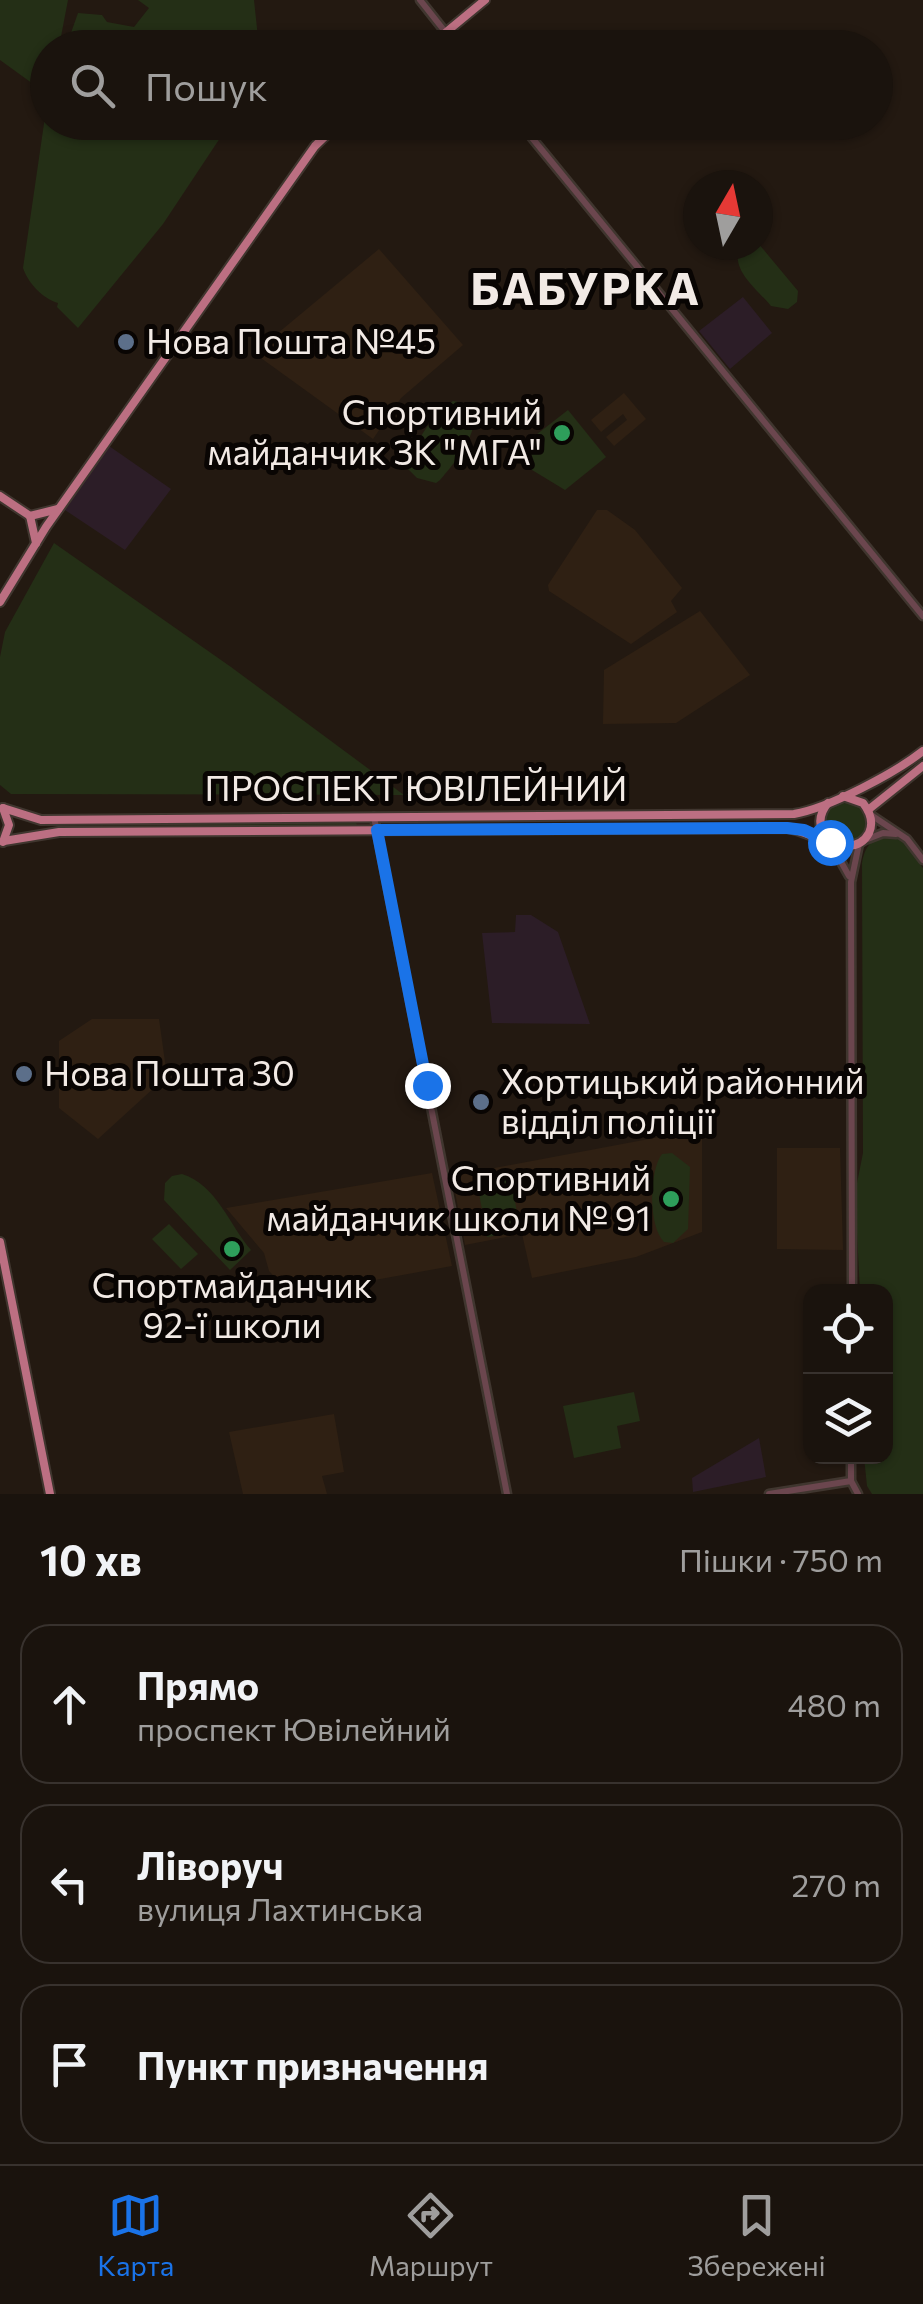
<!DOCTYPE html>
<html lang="uk">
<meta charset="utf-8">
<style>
:root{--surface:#1a130d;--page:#231c16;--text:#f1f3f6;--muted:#9f9e9d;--line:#38322e;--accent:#1a73e8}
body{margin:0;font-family:Commissioner,sans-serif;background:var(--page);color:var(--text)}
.controls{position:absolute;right:30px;bottom:30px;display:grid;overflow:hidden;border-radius:20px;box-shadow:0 2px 8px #0004}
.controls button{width:90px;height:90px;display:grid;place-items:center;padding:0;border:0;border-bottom:2px solid var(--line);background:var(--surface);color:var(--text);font:50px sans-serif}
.compass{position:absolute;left:683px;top:170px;width:90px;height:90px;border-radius:50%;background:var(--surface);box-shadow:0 2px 8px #0004;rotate:9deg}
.stop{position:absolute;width:30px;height:30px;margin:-22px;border:8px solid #1a73e8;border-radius:50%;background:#fff}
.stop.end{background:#1a73e8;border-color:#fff;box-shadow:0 2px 10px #0008}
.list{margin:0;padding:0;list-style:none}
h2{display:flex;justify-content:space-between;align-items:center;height:130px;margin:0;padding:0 40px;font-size:42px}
h2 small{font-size:32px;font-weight:400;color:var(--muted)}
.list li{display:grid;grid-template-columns:65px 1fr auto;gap:30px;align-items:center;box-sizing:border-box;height:160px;margin:0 20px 20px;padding:0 20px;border:2px solid var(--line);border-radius:30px}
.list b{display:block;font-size:38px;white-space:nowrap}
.list p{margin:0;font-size:32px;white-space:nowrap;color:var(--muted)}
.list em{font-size:32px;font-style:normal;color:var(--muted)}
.icon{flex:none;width:55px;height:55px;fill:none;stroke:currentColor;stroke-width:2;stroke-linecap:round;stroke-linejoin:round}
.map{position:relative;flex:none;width:923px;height:1494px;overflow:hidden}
.search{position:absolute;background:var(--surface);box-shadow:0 2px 8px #0004;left:30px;right:30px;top:30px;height:110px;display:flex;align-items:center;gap:25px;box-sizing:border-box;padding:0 35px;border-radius:55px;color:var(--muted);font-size:38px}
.sheet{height:670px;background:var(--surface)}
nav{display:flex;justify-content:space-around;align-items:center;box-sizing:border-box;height:140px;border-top:2px solid var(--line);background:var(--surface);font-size:28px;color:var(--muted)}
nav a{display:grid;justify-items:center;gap:5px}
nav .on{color:var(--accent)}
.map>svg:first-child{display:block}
</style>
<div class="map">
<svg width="923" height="1494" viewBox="0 0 923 1494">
<rect width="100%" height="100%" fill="#231911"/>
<g fill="#2c1d27">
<path d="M743,297l29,36 -42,36 -31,-38z"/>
<path d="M109,446l62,43 -46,61 -60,-40z"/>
<path d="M516,915h15l27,17 32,92 -98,-1 -10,-90 33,-1z"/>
<path d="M759,1438l7,39 -73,15 -1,-14z"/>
</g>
<g fill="#2f2013">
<path d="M379,249l84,96 -62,53 -28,41 -119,-86z"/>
<path d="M624,393l22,26 -32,27 -8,-9 21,-17 -4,-6 -22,18 -10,-12z"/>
<path d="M597,510h10l28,20 47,58 -11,13 6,11 -46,32 -82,-53 -1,-6z"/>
<path d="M700,611l50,64 -74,48 -73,1 1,-54z"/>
<path d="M92,1019h67l8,57 -69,63 -39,-31v-67z"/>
<path d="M702,1129v103l-66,25 -104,21 -10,-44 -57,11 -13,-69z"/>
<path d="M777,1148h63l3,102 -66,-1z"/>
<path d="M432,1173l20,93 -160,29 -23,-24 -5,-18 -38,-45z"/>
<path d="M334,1414l10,58 -22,4 5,18h-84l-14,-62z"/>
</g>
<g fill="#242f16">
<path d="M0,0h68l-9,47 -11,1 -1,46 -47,-34z"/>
<path d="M138,0h116l5,47h-193l12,-34 24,2 5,7 27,5 15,-19z"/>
<path d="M47,103l1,19 182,1 -67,101 -85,104 -21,-21 1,-4c-16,-5 -30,-20 -35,-35z"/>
<path d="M758,243l40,48 -1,11 -9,7 -17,-3c-14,-17 -43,-38 -30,-60z"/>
<path d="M453,401c46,8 4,59 -13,79l-4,3 -19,-5 -9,-9c1,-20 27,-58 45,-68z"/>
<path d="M568,410l38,47 -41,33 -56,-34z"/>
<path d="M54,543l177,124 173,128 -393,-1 -11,-9v-128l5,-25z"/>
<circle cx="846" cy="822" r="22"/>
<path d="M356,822l1,4 -316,-1z"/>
<path d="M885,836l16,3 22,29v626h-51l-5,-8 -3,-29 22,-1v-164h-26l-5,-99 8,-40 -1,-290c3,-16 8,-23 23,-27z"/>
<path d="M672,1153l18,14 -2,62 -15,14 -9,-1c-16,-16 -15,-71 -2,-88z"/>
<path d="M182,1174c34,10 48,52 69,76l-21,20 -66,-70 1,-17 7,-7z"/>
<path d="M511,1176l9,56 -33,5 -10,-55z"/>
<path d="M169,1224l29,30 -17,15 -29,-30z"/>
<path d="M634,1392l6,29 -23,5 4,22 -47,10 -11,-52z"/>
</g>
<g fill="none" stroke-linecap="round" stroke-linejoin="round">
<g stroke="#40362f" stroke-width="11">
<g id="minor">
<path d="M420,0l38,48"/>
<path d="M519,122l404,494"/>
<path d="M871,815l36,24 16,21"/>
<path d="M374,817l133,677"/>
<path d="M865,840l18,-7 13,1"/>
<path d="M831,844l18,32"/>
<path d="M852,1292l-1,-410 8,-38"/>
<path d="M851,1456v25l7,13"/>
<path d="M769,1494l82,-13"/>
</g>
</g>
<g stroke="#40362f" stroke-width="12">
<g id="major">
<path d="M427,48l58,-48"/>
<path d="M0,496l30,20"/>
<path d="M30,516l28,-7"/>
<path d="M30,516l6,27"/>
<path d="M0,602l46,-75 269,-381 25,-24"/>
<path d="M3,808l38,12 753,-6c35,-6 101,-41 129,-63"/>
<path d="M868,810l55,-44"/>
<path d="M827,839c-9,-12 -9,-24 1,-36"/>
<path d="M4,841l55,-9 728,-4c25,3 66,35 82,5 5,-11 1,-21 -6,-30l-20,-7"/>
<path d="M3,842l6,-17 -6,-17"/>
<path d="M0,1242l50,252"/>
</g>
</g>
<use href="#minor" stroke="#6b464e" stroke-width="6"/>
<use href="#major" stroke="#bc6f82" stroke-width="8"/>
</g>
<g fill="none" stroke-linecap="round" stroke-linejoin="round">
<path stroke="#1a73e8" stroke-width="12" d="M427,1085l-50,-255 410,-2 17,2 26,12"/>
</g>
<g fill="#5c6f8a" stroke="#090503" stroke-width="4">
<circle cx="126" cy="342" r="10"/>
<circle cx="24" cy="1074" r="10"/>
<circle cx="481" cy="1102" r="10"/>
</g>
<g fill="#2e9e5b" stroke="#090503" stroke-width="4">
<circle cx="562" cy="433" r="10"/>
<circle cx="671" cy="1199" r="10"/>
<circle cx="232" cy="1249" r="10"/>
</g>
<g text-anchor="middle" stroke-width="10" stroke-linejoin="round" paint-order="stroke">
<g font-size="35" fill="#f2eae5" stroke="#090503" text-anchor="start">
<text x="146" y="354">Нова Пошта №45</text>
<text x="542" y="425" text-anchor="end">Спортивний<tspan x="542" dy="40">майданчик ЗК "МГА"</tspan></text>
<text x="44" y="1086">Нова Пошта 30</text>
<text x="501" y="1094">Хортицький районний<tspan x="501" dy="40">відділ поліції</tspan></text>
<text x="651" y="1191" text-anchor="end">Спортивний<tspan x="651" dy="40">майданчик школи № 91</tspan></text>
<text x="232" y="1298" text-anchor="middle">Спортмайданчик<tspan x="232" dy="40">92-ї школи</tspan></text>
</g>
<g font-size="35" fill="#f2eae5" stroke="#090503">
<text x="416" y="801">ПРОСПЕКТ ЮВІЛЕЙНИЙ</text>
</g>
<g font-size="45" font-weight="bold" letter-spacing="2.5" fill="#f2eae5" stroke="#090503">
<text x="586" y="305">БАБУРКА</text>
</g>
</g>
</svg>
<div class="controls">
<button><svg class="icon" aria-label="locate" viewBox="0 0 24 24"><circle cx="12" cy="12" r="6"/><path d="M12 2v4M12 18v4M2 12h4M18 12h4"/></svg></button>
<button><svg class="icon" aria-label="layers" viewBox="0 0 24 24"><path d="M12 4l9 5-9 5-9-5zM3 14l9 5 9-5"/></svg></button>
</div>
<svg class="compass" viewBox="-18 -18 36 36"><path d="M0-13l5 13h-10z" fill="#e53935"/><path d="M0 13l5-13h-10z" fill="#9f9e9d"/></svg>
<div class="stop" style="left:830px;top:842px"></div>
<div class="stop end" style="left:427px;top:1085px"></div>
<div class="search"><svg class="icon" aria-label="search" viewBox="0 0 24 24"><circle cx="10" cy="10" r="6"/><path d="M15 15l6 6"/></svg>Пошук</div>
</div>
<section class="sheet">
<h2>10 хв<small>Пішки · 750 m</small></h2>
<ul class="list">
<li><svg class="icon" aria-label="ahead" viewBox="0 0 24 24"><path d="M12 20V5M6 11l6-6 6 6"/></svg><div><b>Прямо</b><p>проспект Ювілейний</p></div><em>480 m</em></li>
<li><svg class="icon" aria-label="left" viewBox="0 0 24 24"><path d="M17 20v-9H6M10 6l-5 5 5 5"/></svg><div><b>Ліворуч</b><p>вулиця Лахтинська</p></div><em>270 m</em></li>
<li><svg class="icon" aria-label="arrive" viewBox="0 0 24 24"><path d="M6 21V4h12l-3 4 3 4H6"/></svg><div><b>Пункт призначення</b></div></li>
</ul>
</section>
<nav>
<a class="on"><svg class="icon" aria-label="map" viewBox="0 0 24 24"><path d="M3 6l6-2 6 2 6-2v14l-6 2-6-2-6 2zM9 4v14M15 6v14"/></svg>Карта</a>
<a><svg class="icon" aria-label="directions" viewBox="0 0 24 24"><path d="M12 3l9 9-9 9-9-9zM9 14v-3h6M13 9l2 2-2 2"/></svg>Маршрут</a>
<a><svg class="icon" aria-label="saved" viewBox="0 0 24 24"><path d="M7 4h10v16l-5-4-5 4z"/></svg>Збережені</a>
</nav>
